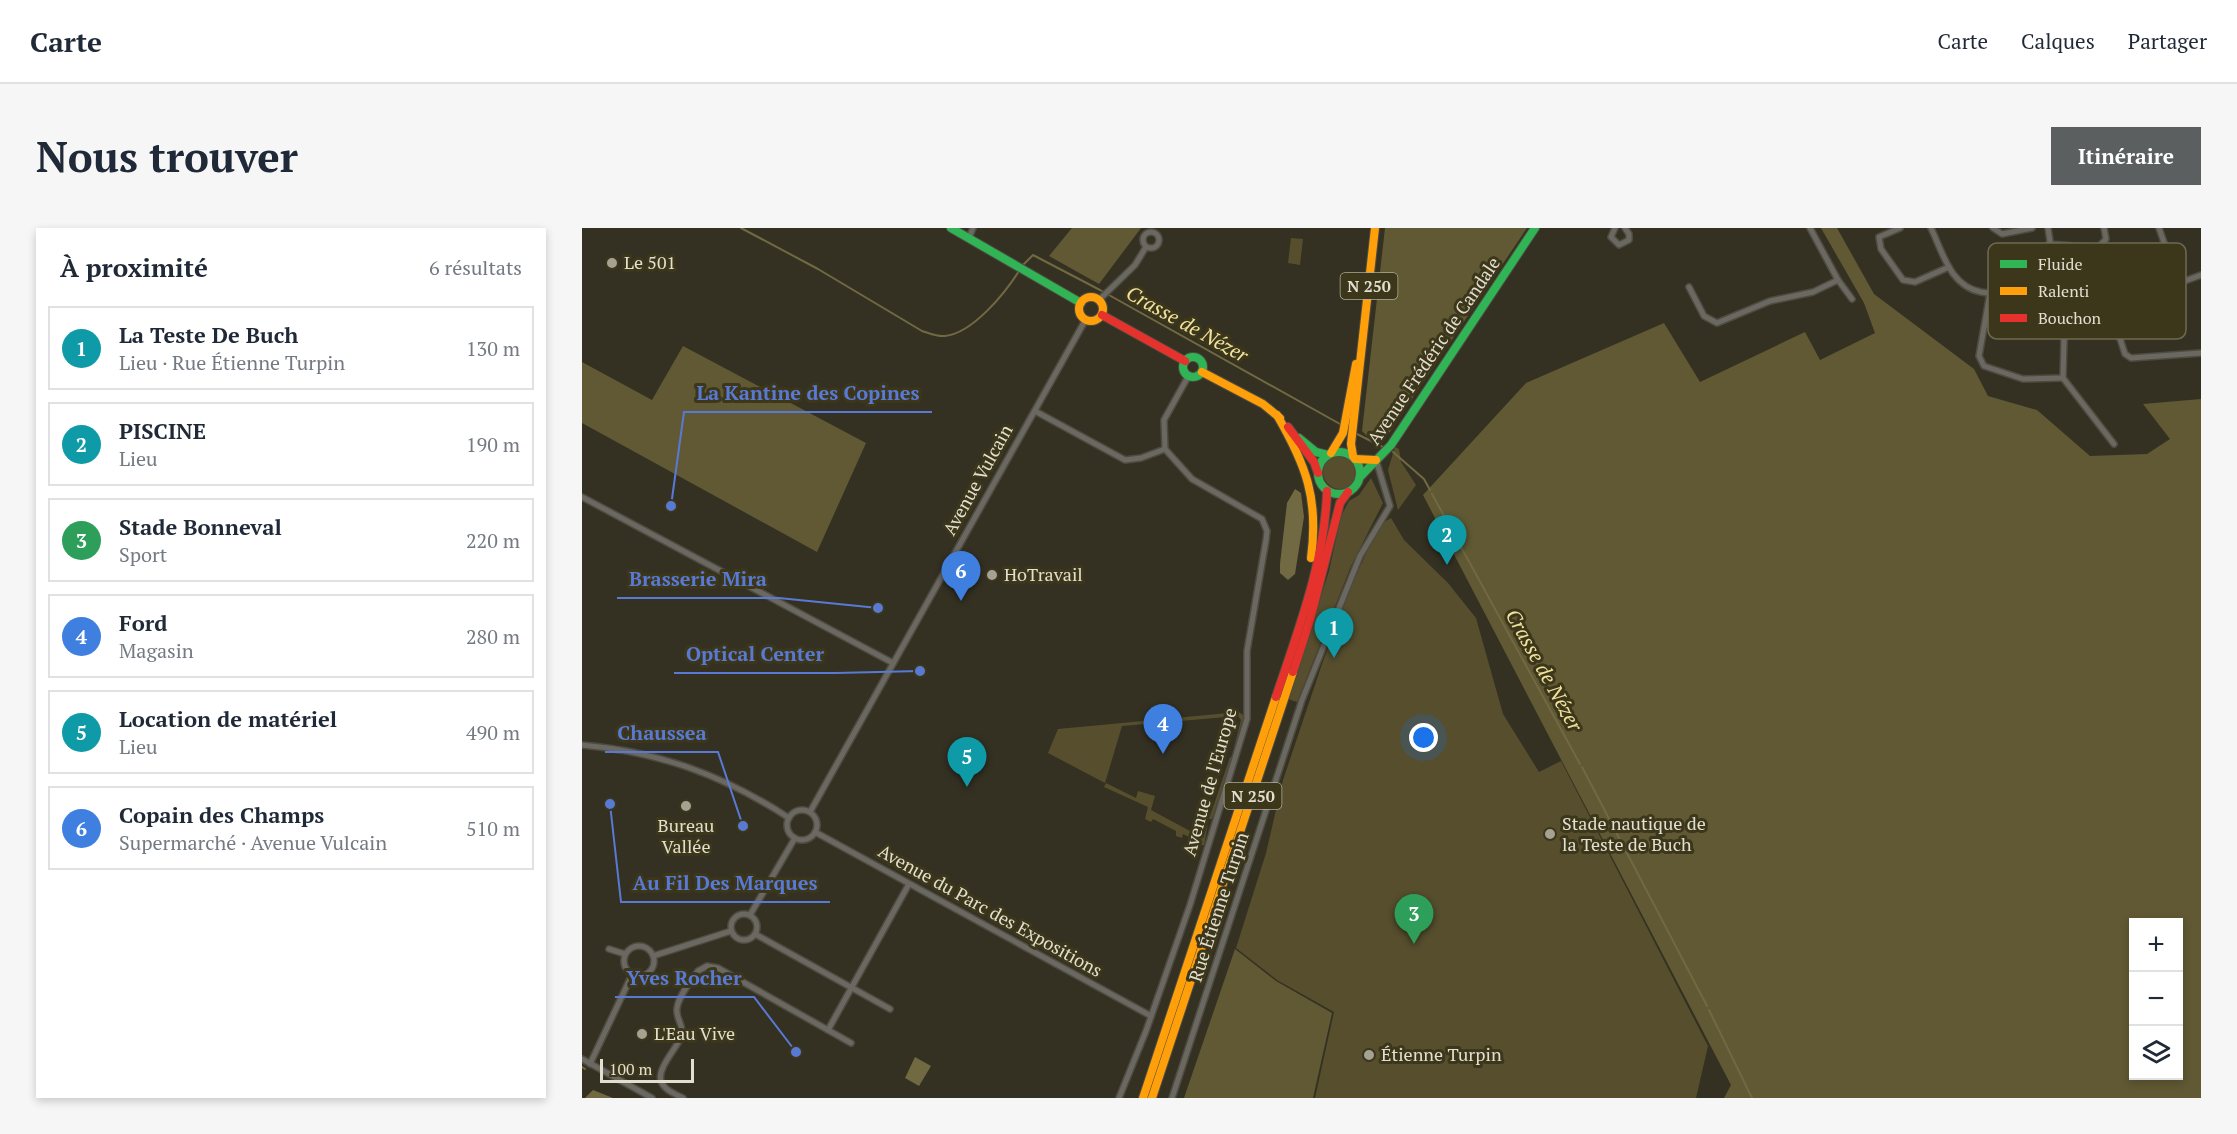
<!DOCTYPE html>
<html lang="fr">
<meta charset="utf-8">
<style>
:root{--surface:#fff;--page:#f6f6f7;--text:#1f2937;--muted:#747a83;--line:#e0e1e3;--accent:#5b5f60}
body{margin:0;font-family:"PT Serif",serif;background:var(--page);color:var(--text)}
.controls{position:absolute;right:18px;bottom:18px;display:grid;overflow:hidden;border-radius:0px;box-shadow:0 3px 9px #0003}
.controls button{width:54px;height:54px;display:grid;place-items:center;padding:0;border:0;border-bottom:2px solid var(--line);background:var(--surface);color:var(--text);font:30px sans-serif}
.scale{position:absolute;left:18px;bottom:15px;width:94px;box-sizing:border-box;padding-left:6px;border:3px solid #e2dfcf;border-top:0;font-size:16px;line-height:21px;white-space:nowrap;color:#e2dfcf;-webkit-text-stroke:4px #3c361b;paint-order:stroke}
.you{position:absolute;left:842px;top:510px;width:21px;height:21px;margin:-15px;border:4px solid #fff;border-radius:50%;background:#1a73e8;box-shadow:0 0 0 9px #1a73e833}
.badge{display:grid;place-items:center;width:39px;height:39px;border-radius:50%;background:var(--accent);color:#fff;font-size:20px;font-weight:700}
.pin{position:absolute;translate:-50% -50px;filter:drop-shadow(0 2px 3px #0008)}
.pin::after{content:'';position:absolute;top:32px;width:21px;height:18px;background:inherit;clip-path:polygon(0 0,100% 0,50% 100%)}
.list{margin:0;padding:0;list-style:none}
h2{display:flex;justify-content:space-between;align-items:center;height:78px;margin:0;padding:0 24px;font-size:26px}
h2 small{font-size:20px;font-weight:400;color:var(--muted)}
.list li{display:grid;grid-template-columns:39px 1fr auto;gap:18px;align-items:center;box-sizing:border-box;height:84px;margin:0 12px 12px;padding:0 12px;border:2px solid var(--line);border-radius:0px}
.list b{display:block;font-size:22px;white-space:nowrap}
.list p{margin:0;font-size:20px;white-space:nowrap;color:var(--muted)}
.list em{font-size:20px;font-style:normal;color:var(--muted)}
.icon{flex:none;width:33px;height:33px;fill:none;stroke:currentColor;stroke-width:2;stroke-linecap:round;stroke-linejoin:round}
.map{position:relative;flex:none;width:1619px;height:870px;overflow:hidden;border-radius:0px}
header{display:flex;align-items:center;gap:36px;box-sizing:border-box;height:84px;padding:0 30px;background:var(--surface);border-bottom:2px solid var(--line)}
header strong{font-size:28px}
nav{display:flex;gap:33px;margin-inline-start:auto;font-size:21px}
.intro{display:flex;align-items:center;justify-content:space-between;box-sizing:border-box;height:144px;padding:0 36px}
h1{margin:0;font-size:42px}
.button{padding:15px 27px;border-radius:0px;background:var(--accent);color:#fff;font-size:21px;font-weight:700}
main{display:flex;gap:36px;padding:0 36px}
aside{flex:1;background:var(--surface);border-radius:0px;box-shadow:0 3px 9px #0003}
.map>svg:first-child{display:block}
</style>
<header>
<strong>Carte</strong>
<nav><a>Carte</a><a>Calques</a><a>Partager</a></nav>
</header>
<div class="intro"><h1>Nous trouver</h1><a class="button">Itinéraire</a></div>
<main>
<aside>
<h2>À proximité<small>6 résultats</small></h2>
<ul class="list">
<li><span class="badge" style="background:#0f9aa8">1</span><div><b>La Teste De Buch</b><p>Lieu · Rue Étienne Turpin</p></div><em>130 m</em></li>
<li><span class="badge" style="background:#0f9aa8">2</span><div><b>PISCINE</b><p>Lieu</p></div><em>190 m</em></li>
<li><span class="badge" style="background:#2e9e5b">3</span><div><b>Stade Bonneval</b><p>Sport</p></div><em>220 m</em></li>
<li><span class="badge" style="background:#3f7fe0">4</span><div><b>Ford</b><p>Magasin</p></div><em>280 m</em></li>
<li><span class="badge" style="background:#0f9aa8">5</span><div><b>Location de matériel</b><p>Lieu</p></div><em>490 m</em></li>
<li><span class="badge" style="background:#3f7fe0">6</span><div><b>Copain des Champs</b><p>Supermarché · Avenue Vulcain</p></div><em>510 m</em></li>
</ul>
</aside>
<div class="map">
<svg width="1619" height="870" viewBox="0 0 1619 870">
<rect width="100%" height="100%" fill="#343123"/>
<g fill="#564e2d">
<path d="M709,10l12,1 -3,26 -12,-2z"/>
<path d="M813,219l4,2 2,13 15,23 -18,25 -10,-40z"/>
<circle cx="758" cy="244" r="17"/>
<path d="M789,250l12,25 -32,63 -54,136 -9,-3 41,-128 12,-55 8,-15 10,-6z"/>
<path d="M809,290l13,22 44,43 28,35 27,96 36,58 22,-11 147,285 -12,52h-381l19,-86 -57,-32 -41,-32 30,-95 17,-73 39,-116 31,-82 26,-57z"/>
<path d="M657,484l5,4 -11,35 8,-31 -3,-4 -116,10 -17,57 -57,-30 10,-24z"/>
<path d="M648,529l2,1 -20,61h-3z"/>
<path d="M524,555l30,15 2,-7 17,5 -4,14 52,28 5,-14 -4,21 -9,1v-6l-12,-6 -1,4 -6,-2v-5l-23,-12 -2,3 -6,-3 3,-12 -44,-20z"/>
</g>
<g fill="#605933" fill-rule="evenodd">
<path d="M490,0h69l-42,56 -50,-28z"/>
<path d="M803,0h142l-142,211 -13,2 -10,-10z"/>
<path d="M1239,0h16l37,66 100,75 14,27 49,14 53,46 57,-2 23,-15 -27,-35 58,-5v699h-477l7,-13 -308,-590 103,-112 138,-60 36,59 105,-50 15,28 55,-27 -11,-30zM1552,694h44v154h-44z"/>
<path d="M101,118l183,97 -49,109 -235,-129v-61l70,38z"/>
<path d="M653,721l41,32 56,32 -19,85h-129z"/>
</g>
<g fill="#716942">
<path d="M713,261l6,4 3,24 -9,57 -7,6 -8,-7v-9l7,-61z"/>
<path d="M333,829l16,9 -12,20 -14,-8z"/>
<path d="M11,862l20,8h-28z"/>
</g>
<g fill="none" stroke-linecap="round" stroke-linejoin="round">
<g stroke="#716942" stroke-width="2">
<path d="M159,0l77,41 104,62c7,2 15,6 23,5 28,-3 60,-43 74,-65"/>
<path d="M441,37l10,-10 67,35 240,134"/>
<path d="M775,206l26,13"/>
<path d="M811,224l31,27 6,11"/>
<path d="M850,266l148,270"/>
<path d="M1000,539l125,239"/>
<path d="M1127,782l43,88"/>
<path d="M0,839l3,2"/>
</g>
<g stroke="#4e4c40" stroke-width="8">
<g id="street">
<path d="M1033,0l-4,9 8,8 10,-5v-6l-4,-6"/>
<path d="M1228,0l28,52 14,19"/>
<path d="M1318,0l-21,9 2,12 22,31 12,2 34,-15"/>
<path d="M1349,0c12,25 19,58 50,64l117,18 12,-2 91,-33"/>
<path d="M1411,0l9,6 30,-6"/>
<path d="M1577,0l19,55"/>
<circle cx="569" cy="12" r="8"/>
<path d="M387,10l4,-10"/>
<path d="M1467,16l49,4 8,-9 -2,-11"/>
<path d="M1107,59l15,29 13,7 53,-22 43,-9 25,-12"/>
<path d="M1408,65l-11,63 5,10 39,13 40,-1"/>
<path d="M517,72l36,-35 11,-18"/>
<path d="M1456,73l12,-60 -2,-13"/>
<path d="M1483,77l-2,73 51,66"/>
<path d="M1528,80l15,46 6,4 70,-5"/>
<path d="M453,183l90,49 16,-2 24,-9"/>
<path d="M0,269l311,166"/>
<path d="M0,517c78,7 141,30 207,73"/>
<circle cx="220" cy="597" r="15"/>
<path d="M228,584l276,-493"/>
<path d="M233,604l336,184"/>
<circle cx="162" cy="699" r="13"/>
<path d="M168,687l45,-77"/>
<path d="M173,706l135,75"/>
<circle cx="57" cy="733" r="15"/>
<path d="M27,721l16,5"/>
<path d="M71,728l78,-25"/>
<path d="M246,802l81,-146"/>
<path d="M0,831l70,39"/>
<path d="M8,836l40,-85 4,-3"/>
<path d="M101,870c-8,-4 -19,-8 -22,-17 -4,-12 14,-31 19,-42 6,-13 -5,-20 -3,-31 2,-13 14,-27 21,-37l9,-5 11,2 133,75"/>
<path d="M537,870l27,-67 44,-126 57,-186v-68l19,-111 1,-9 -5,-12 -70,-40 -27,-30 -1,-29 25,-45"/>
<path d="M590,870l130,-398 58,-144 30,-50 -14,-46"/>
</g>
</g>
<g stroke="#4e4c40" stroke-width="10">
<g id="fast">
<path d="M369,0l130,75"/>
<circle cx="611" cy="139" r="10"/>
<path d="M717,210l17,14 12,3"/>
<circle cx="757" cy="245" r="21"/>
<path d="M778,249l31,-32 144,-217"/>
</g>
</g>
<g stroke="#4e4c40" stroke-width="10">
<g id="slow">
<circle cx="509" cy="81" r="12"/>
<path d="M620,144l61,32 17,14"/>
<path d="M695,187c29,50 42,84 34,143"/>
<path d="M749,225l12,-20 13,-69"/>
<path d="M771,228l-2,-12 24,-216"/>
<path d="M773,231l21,1"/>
<path d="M561,870l133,-401"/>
<path d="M570,870l141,-426"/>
</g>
</g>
<g stroke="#4e4c40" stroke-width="10">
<g id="jam">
<path d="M520,87l83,46"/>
<path d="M706,199l26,35 4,11"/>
<path d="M711,444l17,-52 30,-117 8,-11"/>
<path d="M694,469c22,-66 49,-136 51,-206"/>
</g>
</g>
<use href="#street" stroke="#6a6861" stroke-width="5"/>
<use href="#fast" stroke="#30b455" stroke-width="8"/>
<use href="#slow" stroke="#ff9f0a" stroke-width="8"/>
<use href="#jam" stroke="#e5322d" stroke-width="8"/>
</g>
<g fill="#a5a293" stroke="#3c361b" stroke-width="2">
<circle cx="30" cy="35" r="6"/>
<circle cx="410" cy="347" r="6"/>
<circle cx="104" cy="578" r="6"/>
<circle cx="968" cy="606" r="6"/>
<circle cx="60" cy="806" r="6"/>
<circle cx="787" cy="827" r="6"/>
</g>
<g text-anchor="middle" stroke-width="6" stroke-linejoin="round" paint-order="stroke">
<g fill="#3c361b" stroke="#b0ac99" stroke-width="1.5">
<rect x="758.5" y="45" width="57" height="26" rx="4.5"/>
<rect x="642.5" y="555" width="57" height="26" rx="4.5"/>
</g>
<g font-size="16" font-weight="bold" fill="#e2dfcf">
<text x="787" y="64">N 250</text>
<text x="671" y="574">N 250</text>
</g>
<g font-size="18" fill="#e2dfcf" stroke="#3c361b" text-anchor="start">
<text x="42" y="41">Le 501</text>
<text x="422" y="353">HoTravail</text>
<text x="980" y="602">Stade nautique de<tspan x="980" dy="21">la Teste de Buch</tspan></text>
<text x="104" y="604" text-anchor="middle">Bureau<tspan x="104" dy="21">Vallée</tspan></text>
<text x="72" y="812">L'Eau Vive</text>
<text x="799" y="833">Étienne Turpin</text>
</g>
<g font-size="18" fill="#e2dfcf" stroke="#3c361b">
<text transform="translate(852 123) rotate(-56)" y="6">Avenue Frédéric de Candale</text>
<text transform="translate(396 252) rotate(-61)" y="6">Avenue Vulcain</text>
<text transform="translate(628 554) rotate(-74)" y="6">Avenue de l'Europe</text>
<text transform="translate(637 679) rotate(-72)" y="6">Rue Étienne Turpin</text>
<text transform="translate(408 683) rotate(29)" y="6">Avenue du Parc des Expositions</text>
</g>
<g font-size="20" font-style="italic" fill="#f1e29d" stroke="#3c361b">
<text transform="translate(605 96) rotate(29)" y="7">Crasse de Nézer</text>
<text transform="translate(962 442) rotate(61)" y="7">Crasse de Nézer</text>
</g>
</g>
<rect x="1406" y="15" width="198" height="96" rx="9" fill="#3c361b" stroke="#6e6951" stroke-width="1.5"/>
<rect x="1418" y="32" width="27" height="8" fill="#30b455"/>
<rect x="1418" y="59" width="27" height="8" fill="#ff9f0a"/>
<rect x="1418" y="86" width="27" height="8" fill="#e5322d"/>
<g font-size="16" fill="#e2dfcf">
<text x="1456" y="42">Fluide</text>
<text x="1456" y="69">Ralenti</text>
<text x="1456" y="96">Bouchon</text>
</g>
<path fill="none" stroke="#587ad5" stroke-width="2" d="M89 278L102 184H350M296 380L197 370H35M338 443L254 445H92M161 598L136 524H23M28 576L39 674H248M214 824L172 769H33"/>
<g fill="#587ad5" stroke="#3c361b" stroke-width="2">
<circle cx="89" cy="278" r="6"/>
<circle cx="296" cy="380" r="6"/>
<circle cx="338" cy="443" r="6"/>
<circle cx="161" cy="598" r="6"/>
<circle cx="28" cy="576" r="6"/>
<circle cx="214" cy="824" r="6"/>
</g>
<g font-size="20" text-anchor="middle" font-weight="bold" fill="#587ad5" stroke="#3c361b" stroke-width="6" stroke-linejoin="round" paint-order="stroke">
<text x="226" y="172">La Kantine des Copines</text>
<text x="116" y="358">Brasserie Mira</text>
<text x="173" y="433">Optical Center</text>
<text x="80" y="512">Chaussea</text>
<text x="143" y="662">Au Fil Des Marques</text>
<text x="102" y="757">Yves Rocher</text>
</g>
</svg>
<div class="controls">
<button>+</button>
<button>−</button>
<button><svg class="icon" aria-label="layers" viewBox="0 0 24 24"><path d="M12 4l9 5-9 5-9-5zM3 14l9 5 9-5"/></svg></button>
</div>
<div class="scale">100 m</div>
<div class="you"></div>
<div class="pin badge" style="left:752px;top:430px;background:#0f9aa8">1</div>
<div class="pin badge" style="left:865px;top:337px;background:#0f9aa8">2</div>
<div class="pin badge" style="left:832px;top:716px;background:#2e9e5b">3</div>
<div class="pin badge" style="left:581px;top:526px;background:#3f7fe0">4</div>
<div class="pin badge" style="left:385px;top:559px;background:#0f9aa8">5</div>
<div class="pin badge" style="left:379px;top:373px;background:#3f7fe0">6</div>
</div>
</main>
